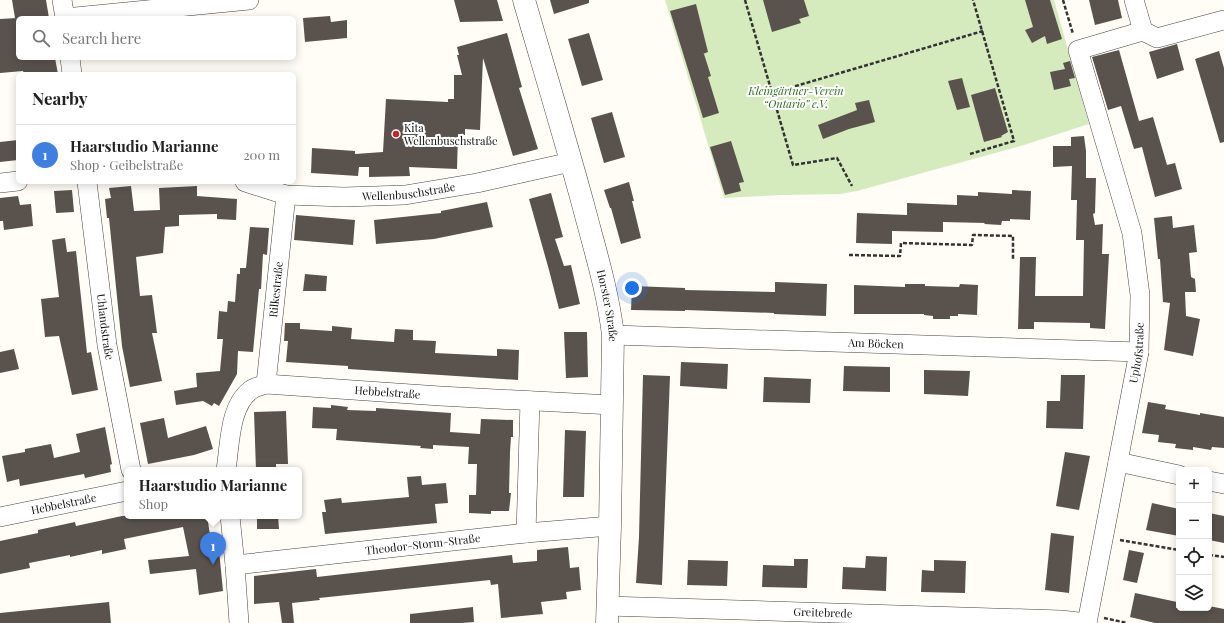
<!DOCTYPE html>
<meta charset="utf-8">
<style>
:root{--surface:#fff;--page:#f6f6f6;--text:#222;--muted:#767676;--line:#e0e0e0;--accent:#c4262e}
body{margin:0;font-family:"Playfair Display",serif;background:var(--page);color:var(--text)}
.controls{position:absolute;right:12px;bottom:12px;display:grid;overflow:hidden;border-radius:6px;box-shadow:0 2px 10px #0003}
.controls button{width:36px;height:36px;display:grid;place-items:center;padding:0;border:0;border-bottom:1px solid var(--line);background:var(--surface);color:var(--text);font:20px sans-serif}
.you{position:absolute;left:632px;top:288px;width:14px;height:14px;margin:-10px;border:3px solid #fff;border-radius:50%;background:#1a73e8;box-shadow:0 0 0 6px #1a73e833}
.badge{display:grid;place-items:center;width:26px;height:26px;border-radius:50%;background:var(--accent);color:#fff;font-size:13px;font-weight:700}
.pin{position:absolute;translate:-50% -33px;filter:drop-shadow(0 1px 2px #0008)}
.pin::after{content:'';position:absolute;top:21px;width:14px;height:12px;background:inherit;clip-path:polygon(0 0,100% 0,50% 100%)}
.popup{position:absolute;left:124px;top:467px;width:178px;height:52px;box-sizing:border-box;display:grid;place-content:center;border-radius:6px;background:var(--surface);filter:drop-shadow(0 1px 3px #0005);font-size:13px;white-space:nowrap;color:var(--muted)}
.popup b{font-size:15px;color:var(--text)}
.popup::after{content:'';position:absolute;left:50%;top:100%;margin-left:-8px;border:8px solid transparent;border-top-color:var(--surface)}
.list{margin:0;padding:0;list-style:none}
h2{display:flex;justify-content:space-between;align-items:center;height:52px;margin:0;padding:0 16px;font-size:17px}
h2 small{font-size:13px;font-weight:400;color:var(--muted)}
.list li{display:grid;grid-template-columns:26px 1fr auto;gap:12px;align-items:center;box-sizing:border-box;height:60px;padding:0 16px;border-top:1px solid var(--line)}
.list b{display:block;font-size:15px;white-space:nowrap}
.list p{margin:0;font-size:13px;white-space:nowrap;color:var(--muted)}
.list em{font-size:13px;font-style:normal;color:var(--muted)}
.icon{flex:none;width:22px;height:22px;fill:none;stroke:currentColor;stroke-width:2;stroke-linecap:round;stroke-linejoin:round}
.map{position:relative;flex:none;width:1224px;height:623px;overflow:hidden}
.search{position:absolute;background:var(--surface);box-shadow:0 2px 10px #0003;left:16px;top:16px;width:280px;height:44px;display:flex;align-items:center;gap:10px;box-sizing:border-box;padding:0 14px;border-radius:6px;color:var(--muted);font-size:15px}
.panel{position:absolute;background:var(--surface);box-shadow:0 2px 10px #0003;left:16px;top:72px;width:280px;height:112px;border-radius:6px}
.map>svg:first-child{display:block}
</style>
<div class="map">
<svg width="1224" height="623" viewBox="0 0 1224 623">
<rect width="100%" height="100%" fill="#fffdf5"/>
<path fill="#d5ebbd" d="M665,0h389l35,124 -65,21 -167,46 -17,3 -57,1 -59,3z"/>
<g fill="#5a524d">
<path d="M12,0h34l3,18h-31v40h37l3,16h-34l-1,-3 -23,2v-54l17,-1h-2z"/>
<path d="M454,0h43l6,21 -43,1z"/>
<path d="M550,0h39v3l-35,11z"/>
<path d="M763,0h41l5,16 -10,3 2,4 -29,9z"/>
<path d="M1025,0h25l12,39 -15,5 -2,-8 -13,7 -7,-13 8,-3z"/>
<path d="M1089,0h29l4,18 -27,7z"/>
<path d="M696,4l12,48 -5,2h1l7,22 -3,1 11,36 -16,5 -33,-107z"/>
<path d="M330,16l1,6 16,-2v18l-42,4 -2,-24z"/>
<path d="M507,33l15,54 -3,1 19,61 -25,7 -30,-98 -3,72 -15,-1v6l-7,-1 -1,35 -48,-2 1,9 -41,1v-10h-10l-1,9 -47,-3 1,-25 43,3v3l28,-2 3,-53 62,3v-3h6v-24h8l-5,-20h2l-2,-8z"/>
<path d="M589,33l14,47 -21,6 -14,-47z"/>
<path d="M1177,44l7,26 -27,9 -8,-27z"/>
<path d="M1119,50l20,71 14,-4 14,48 8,-2 7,26 -27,8 -13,-50 -8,2 -13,-43 -13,4 -16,-53z"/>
<path d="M1219,51l5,17v74l-4,1 -25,-84z"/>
<path d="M1070,61l5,17 -6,1 2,7 -17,4 -4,-18 15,-3 -2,-6z"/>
<path d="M962,78l8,29 -13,3 -9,-29z"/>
<path d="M995,88l13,44 -7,4 1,1 -18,5 -13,-47z"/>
<path d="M869,100l6,22 -26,7 -26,10 -5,-14 39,-15 -2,-7z"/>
<path d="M612,112l13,45 -21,6 -13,-45z"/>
<path d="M1084,136l2,15v27h10l-1,35 -2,1 2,11 8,-1 -1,30h7l-4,75 -15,-1v-5l-56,-1v7h-16l2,-72h16l-1,39h48l1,-56h-8l1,-40h-6l1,-34 -19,1v-21h18v-9z"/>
<path d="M18,140v20l-18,2v-20z"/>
<path d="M731,141l13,41 -5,1 2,8 -16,4 -15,-48z"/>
<path d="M629,182l5,19h-2l9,37 -20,6 -10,-36h-1l-6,-18z"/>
<path d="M131,186l3,25 26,-1 -1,-22 38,-2v10l40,3 -1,21 -19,-1v-5l-38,1v11l-14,1 -2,26 -27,4 4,39 12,-1 5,38h-5l10,48 -32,6 -8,-41 -13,-128h-2l-2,-19 6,-1 -2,-10z"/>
<path d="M72,190l2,22 -18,1 -2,-22z"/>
<path d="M1012,190l19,1 -1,29 -20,-1v2h-8l-1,4 -17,-1 1,-1 -42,-1v10l-51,-1v13l-36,-1 1,-30 50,2v-12l50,2v-10l21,1v-4l34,2z"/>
<path d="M551,193l12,44 -8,2 9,27 7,-1 9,39 -21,5 -10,-39 -20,-71z"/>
<path d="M18,196l2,9 11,-1 2,22 -29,4 -1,-9h-3v-23z"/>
<path d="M487,202l6,25 -59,12 -58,5 -2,-24 67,-7v-2z"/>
<path d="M296,215l59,5 -2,25 -59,-5z"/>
<path d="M1172,216l1,12 21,-3 3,27 -8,1 2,24 4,2 1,13h-11l1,24 14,3 -7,37 -29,-6 6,-47 -7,-1 -3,-43h-2l-4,-41z"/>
<path d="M250,227l19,1 -2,27 -4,-1 -2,35h-2l-6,63 -15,-1 -1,23 -18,32 -5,-3 -2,3 -9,-5 -27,4 -2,-14 23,-4 -1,-14 24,-2 3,-32h-6l2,-28 8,1 1,-11 7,1 2,-28h3v-6h6z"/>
<path d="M65,238l2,14 9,-1 11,102 4,-1 7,38 -26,5 -13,-59 -14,1 -4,-38 18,-2 -7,-57z"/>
<path d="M305,274l22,2 -1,15h-23z"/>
<path d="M775,282l52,2 -1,32 -52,-2v-1l-89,-3v1l-54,-1 1,-24 53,2v2l90,2z"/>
<path d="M905,284h20v2l34,1 1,-3 18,1 -1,30 -19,-1v2h-8v3h-17v-3l-9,-1v-1h-70v-29l51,2z"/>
<path d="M285,323h15v6l32,2v-5l20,2 -1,11 43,3 1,-13 18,1v10l23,1 -1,12 62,3v-7l22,1 -1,30 -170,-11v-3l-62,-4 2,-21h-4z"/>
<path d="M564,332h23l1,45 -22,1z"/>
<path d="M14,349l5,20 -19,4v-21z"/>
<path d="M681,362l47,2 -1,25 -47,-3z"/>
<path d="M844,366l46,1v25l-47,-1z"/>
<path d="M924,370l46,1 -2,25 -44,-2z"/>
<path d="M643,375l27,1 -8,209 -26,-2 3,-46z"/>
<path d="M1061,375h24l-2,54 -37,-1 1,-27h13z"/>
<path d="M764,377l47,2 -1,24 -47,-1z"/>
<path d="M1148,402l18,3 -1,4 35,6v-2l24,4v31l-12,-1 -1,3 -18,-3v3l-18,-2 1,-4 -18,-2 1,-7 -17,-2z"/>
<path d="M331,405l17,2 -1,3 29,1v-3l75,5 -1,19 30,2 1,-15 32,1v17h-2l-1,15 -1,41h2l-2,18h-18v3l-22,-1v-18h7l1,-31h-9l1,-17 -36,-2v4l-13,-1 1,-2 -85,-6 1,-11 -25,-1 1,-21 18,1z"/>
<path d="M286,411l2,53h-12v6h-20l-2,-58z"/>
<path d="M164,418l4,20 38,-12 7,23 -19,6 -46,9 -8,-41z"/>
<path d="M105,427l7,37 -2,1 1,7 -26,6 -1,-4 -64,12 -1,-7 -12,3 -5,-26 23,-4v-3l26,-5 3,14 26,-6 -4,-18z"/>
<path d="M565,430l21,1 -2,66h-21z"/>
<path d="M1065,452l25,4 -11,54 -23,-4z"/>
<path d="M421,476l1,9 24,-2 2,20 -13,1 2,19 -112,11 -3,-22h4l-2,-12 17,-2 1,5 67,-6 -2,-20z"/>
<path d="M1152,503l27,6v27l-33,-6z"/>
<path d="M1209,513l15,3v27l-15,-3z"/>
<path d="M122,516h85l4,25 7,-1 5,51 -24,4 -3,-26 -46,5 -2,-14 41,-4 -6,-29 -59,12 2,10 -24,5v-4l-32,7v-2l-41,8 1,5 -30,6v-33l38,-8v-3l37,-8 1,4z"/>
<path d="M257,516h21l1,13h-22z"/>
<path d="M1051,533l23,3 -5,57 -24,-3z"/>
<path d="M568,547l2,21 9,-1 2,23 -15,2 1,7 -26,3 2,12 -42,4 -3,-34 -7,1 -1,-5 -171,18 1,2 -28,3 2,20h-12l-3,-21 -25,2v-28l62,-7 1,8 195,-22 1,8 24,-2v-11z"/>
<path d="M1129,550l15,3 -7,30 -14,-3z"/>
<path d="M866,556l21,1 -1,34 -44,-2 1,-22 22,1z"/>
<path d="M794,559h14l-1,29 -45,-1 1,-22 31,1z"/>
<path d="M688,560l40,1 -1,25 -40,-1z"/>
<path d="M934,560l32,1 -1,32 -44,-1 1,-22 12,1z"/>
<path d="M1135,593l42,9 -1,6h33v-2l15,3v14h-69l-25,-6z"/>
<path d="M109,602l2,21h-111v-10z"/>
<path d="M473,607l1,15 -13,1h-51v-9z"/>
</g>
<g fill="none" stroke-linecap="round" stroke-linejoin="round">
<g stroke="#444" stroke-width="20">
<g id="minor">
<path d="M62,0l3,18"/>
<path d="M1134,0l9,31"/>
<path d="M65,18l184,-18"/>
<path d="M70,58l2,16"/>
<path id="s1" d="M87,182l20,163 24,125"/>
<path id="s2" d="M245,182l41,13 58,2 61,-2 72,-12 94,-21"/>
<path d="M0,183l18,-2"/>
<path id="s3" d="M613,335l526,17"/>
<path id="s4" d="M266,384l20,-189"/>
<path d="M1118,462l61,13"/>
<path id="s5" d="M226,470c4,-25 3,-64 25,-80 4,-3 10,-4 15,-6l174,12 172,9"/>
<path d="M1209,481l15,3"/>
<path d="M230,516l5,49 4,58"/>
<path id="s6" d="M0,517l127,-26"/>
<path d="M526,533l4,-132"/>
<path id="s7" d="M235,565l291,-32 84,-7"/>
<path id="s8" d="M607,606l454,14 26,3"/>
<path id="s9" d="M1087,623l52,-271 1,-57 -8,-62 -54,-183 65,-19 14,7 67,-18"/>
</g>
</g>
<g stroke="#444" stroke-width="23">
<g id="tertiary">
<path id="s10" d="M524,0c20,69 41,138 60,208 11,42 24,84 29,127l-3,191 -3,97"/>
</g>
</g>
<g stroke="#333" stroke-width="2.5" stroke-dasharray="4 2" stroke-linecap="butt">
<path d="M745,0l48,165 44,-7 15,28"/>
<path d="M1063,0l10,34"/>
<path d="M772,93l211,-62"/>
<path d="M970,154l44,-13 -41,-141"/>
<path d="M849,255l51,1 1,-13 71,2 1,-10 40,1v24"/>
<path d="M1120,540l59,10"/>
<path d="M1209,555l15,2"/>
<path d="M1104,618l23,5"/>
</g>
<use href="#minor" stroke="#fff" stroke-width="19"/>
<use href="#tertiary" stroke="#fff" stroke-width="22"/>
</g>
<circle fill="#c4262e" stroke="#fff" stroke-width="1.5" cx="396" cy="134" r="4"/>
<g text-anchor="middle" stroke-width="4" stroke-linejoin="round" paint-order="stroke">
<g font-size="11" font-style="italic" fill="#2f6b1f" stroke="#fff">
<text x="796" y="95">Kleingärtner-Verein<tspan x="796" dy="13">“Ontario” e.V.</tspan></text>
</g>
<g font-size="11" fill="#111" stroke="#fff" text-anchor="start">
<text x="404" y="132">Kita<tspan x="404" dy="13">Wellenbuschstraße</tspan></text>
</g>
<g font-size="11" fill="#111" stroke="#fff">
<text dy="4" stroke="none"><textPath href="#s2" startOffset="166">Wellenbuschstraße</textPath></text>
<text dy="4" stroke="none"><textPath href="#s4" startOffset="95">Rilkestraße</textPath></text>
<text dy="4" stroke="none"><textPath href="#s10" startOffset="317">Horster Straße</textPath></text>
<text dy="4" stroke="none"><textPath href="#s1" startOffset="146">Uhlandstraße</textPath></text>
<text dy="4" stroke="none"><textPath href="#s3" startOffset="263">Am Böcken</textPath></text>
<text dy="4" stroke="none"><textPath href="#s9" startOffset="275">Uphofstraße</textPath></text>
<text dy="4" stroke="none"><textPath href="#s5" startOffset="224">Hebbelstraße</textPath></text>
<text dy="4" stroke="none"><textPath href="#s6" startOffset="65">Hebbelstraße</textPath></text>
<text dy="4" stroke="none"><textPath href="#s7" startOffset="189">Theodor-Storm-Straße</textPath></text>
<text dy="4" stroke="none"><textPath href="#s8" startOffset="216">Greitebrede</textPath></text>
</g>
</g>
</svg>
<div class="controls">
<button>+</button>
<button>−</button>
<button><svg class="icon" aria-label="locate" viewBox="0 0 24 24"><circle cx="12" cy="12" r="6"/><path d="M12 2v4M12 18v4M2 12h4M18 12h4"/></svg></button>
<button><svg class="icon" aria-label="layers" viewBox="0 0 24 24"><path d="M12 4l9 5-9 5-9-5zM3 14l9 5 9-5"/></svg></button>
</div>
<div class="you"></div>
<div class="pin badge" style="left:213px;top:565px;background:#3f7fe0">1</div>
<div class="popup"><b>Haarstudio Marianne</b>Shop</div>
<div class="search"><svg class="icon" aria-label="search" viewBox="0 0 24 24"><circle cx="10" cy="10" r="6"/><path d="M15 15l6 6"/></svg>Search here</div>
<section class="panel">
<h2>Nearby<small></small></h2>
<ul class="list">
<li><span class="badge" style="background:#3f7fe0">1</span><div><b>Haarstudio Marianne</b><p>Shop · Geibelstraße</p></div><em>200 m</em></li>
</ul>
</section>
</div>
